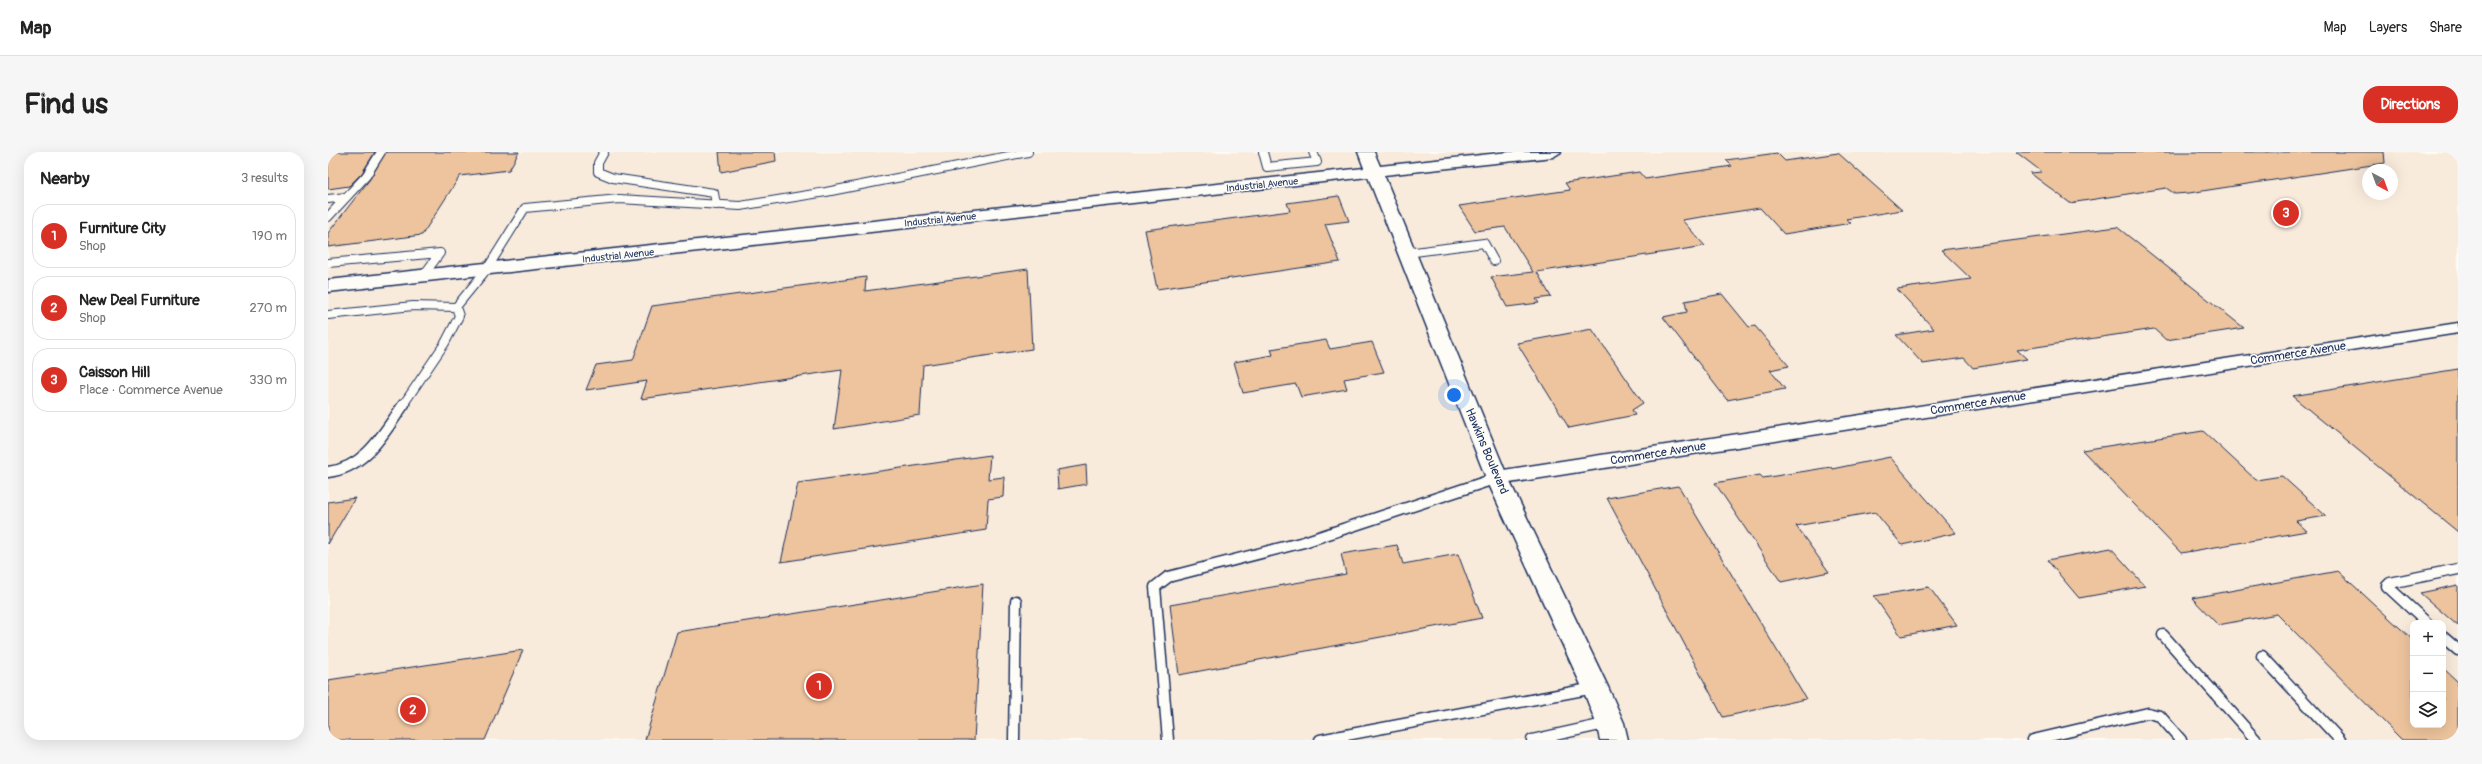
<!DOCTYPE html>
<meta charset="utf-8">
<style>
:root{--surface:#fff;--page:#f6f6f6;--text:#222;--muted:#767676;--line:#e0e0e0;--accent:#d93025}
body{margin:0;font-family:Pangolin,sans-serif;background:var(--page);color:var(--text)}
.controls{position:absolute;right:12px;bottom:12px;display:grid;overflow:hidden;border-radius:8px;box-shadow:0 4px 16px #0002}
.controls button{width:36px;height:36px;display:grid;place-items:center;padding:0;border:0;border-bottom:1px solid var(--line);background:var(--surface);color:var(--text);font:20px sans-serif}
.compass{position:absolute;left:2034px;top:12px;width:36px;height:36px;border-radius:50%;background:var(--surface);box-shadow:0 4px 16px #0002;rotate:139deg}
.you{position:absolute;left:1126px;top:243px;width:14px;height:14px;margin:-10px;border:3px solid #fff;border-radius:50%;background:#1a73e8;box-shadow:0 0 0 6px #1a73e833}
.badge{display:grid;place-items:center;width:26px;height:26px;border-radius:50%;background:var(--accent);color:#fff;font-size:13px;font-weight:700}
.pin{position:absolute;translate:-50% -50%;border:2px solid #fff;box-shadow:0 1px 4px #0006}
.list{margin:0;padding:0;list-style:none}
h2{display:flex;justify-content:space-between;align-items:center;height:52px;margin:0;padding:0 16px;font-size:17px}
h2 small{font-size:13px;font-weight:400;color:var(--muted)}
.list li{display:grid;grid-template-columns:26px 1fr auto;gap:12px;align-items:center;box-sizing:border-box;height:64px;margin:0 8px 8px;padding:0 8px;border:1px solid var(--line);border-radius:16px}
.list b{display:block;font-size:15px;white-space:nowrap}
.list p{margin:0;font-size:13px;white-space:nowrap;color:var(--muted)}
.list em{font-size:13px;font-style:normal;color:var(--muted)}
.icon{flex:none;width:22px;height:22px;fill:none;stroke:currentColor;stroke-width:2;stroke-linecap:round;stroke-linejoin:round}
.map{position:relative;flex:none;width:2130px;height:588px;overflow:hidden;border-radius:16px}
header{display:flex;align-items:center;gap:24px;box-sizing:border-box;height:56px;padding:0 20px;background:var(--surface);border-bottom:1px solid var(--line)}
header strong{font-size:19px}
nav{display:flex;gap:22px;margin-inline-start:auto;font-size:14px}
.intro{display:flex;align-items:center;justify-content:space-between;box-sizing:border-box;height:96px;padding:0 24px}
h1{margin:0;font-size:28px}
.button{padding:10px 18px;border-radius:16px;background:var(--accent);color:#fff;font-size:14px;font-weight:700}
main{display:flex;gap:24px;padding:0 24px}
aside{flex:1;background:var(--surface);border-radius:16px;box-shadow:0 4px 16px #0002}
.map>svg:first-child{display:block}
</style>
<header>
<strong>Map</strong>
<nav><a>Map</a><a>Layers</a><a>Share</a></nav>
</header>
<div class="intro"><h1>Find us</h1><a class="button">Directions</a></div>
<main>
<aside>
<h2>Nearby<small>3 results</small></h2>
<ul class="list">
<li><span class="badge">1</span><div><b>Furniture City</b><p>Shop</p></div><em>190 m</em></li>
<li><span class="badge">2</span><div><b>New Deal Furniture</b><p>Shop</p></div><em>270 m</em></li>
<li><span class="badge">3</span><div><b>Caisson Hill</b><p>Place · Commerce Avenue</p></div><em>330 m</em></li>
</ul>
</aside>
<div class="map">
<svg width="2130" height="588" viewBox="0 0 2130 588">
<rect width="100%" height="100%" fill="#fdfcf7"/>
<filter id="ink" filterUnits="userSpaceOnUse"><feTurbulence type="fractalNoise" baseFrequency=".025" numOctaves="2"/><feDisplacementMap in="SourceGraphic" scale="8" xChannelSelector="R" yChannelSelector="G"/><feConvolveMatrix kernelMatrix="1 2 1 2 8 2 1 2 1" color-interpolation-filters="sRGB"/></filter>
<g filter="url(#ink)">
<path fill="#f8ebdc" fill-rule="evenodd" d="M0,0h2130v588h-2130zM2040,18h24v24h-24zM2085,471h30v102h-30z"/>
<g fill="#edc49d" stroke="#1b2f5e">
<path d="M0,0h47l-13,21 -13,13 -21,3z"/>
<path d="M58,0h133l-10,18 -49,6 -38,59 -94,12v-14l42,-54z"/>
<path d="M391,0h56l1,9 -55,11z"/>
<path d="M1688,0h368l1,11 -196,30 -14,1 -9,-6 -96,15 -40,-30 12,-1z"/>
<path d="M1449,1l8,8 53,-8 64,57 -56,9 5,4 -67,11 -24,-26 -78,12 23,26 -168,26 14,25 -15,2 3,4 -32,4 -16,-30 42,-5 -28,-45 -30,4 -16,-25 111,-16 -5,-7 74,-11 6,7 87,-13 -6,-6z"/>
<path d="M1011,44l10,25 -24,3 15,38 -183,27 -12,-59 145,-19 -3,-8z"/>
<path d="M1789,75l127,101 -78,12 -12,-11 -137,21 10,9 -54,9 -9,-10 -41,6 -27,-29 38,-6 -37,-40 74,-10 -30,-29z"/>
<path d="M700,117l4,80 -109,16 -3,50 -86,14 8,-59 -201,29 6,-18 -61,9 10,-25 37,-5 19,-54 214,-29 -1,14z"/>
<path d="M1394,142l27,33 6,-1 34,40 -19,4 15,19 -58,11 -64,-83 24,-5 -2,-11z"/>
<path d="M1264,177l51,74 -11,7 3,5 -66,13 -52,-85z"/>
<path d="M998,188l4,9 42,-7 12,30 -40,7 3,10 -46,8 -5,-13 -53,9 -9,-31 39,-7 -2,-6z"/>
<path d="M2130,217v163l-166,-136z"/>
<path d="M1875,279l53,49 26,-4 44,40 -30,5 11,10 -126,22 -99,-103z"/>
<path d="M662,303l-2,24 16,-2 -1,20 -15,2 -2,31 -205,32 17,-79z"/>
<path d="M1562,305l66,76 -54,12 -27,-33 -79,14 33,46 -48,10 -66,-99 45,-8 3,3 68,-11 1,2z"/>
<path d="M758,313l1,19 -29,5 -1,-19z"/>
<path d="M1350,334l3,4 125,209 -83,18 -116,-219z"/>
<path d="M27,346l-27,46v-42z"/>
<path d="M1069,393l6,19 55,-10 24,64 -303,57 -9,-70 176,-31 -5,-20z"/>
<path d="M1783,396l34,38 -66,12 -32,-38z"/>
<path d="M2010,419l75,69v85h30v-57l15,14v58h-56l-125,-126 -59,11 -26,-27z"/>
<path d="M655,432l-9,156h-329l32,-108z"/>
<path d="M2130,433v41l-38,-33z"/>
<path d="M1601,435l28,38 -56,11 -27,-40z"/>
<path d="M195,498l-38,90h-157v-60z"/>
</g>
<g fill="none" stroke-linecap="round" stroke-linejoin="round">
<g stroke="#1b2f5e" stroke-width="10">
<g id="lane-far1">
<path d="M276,0l-6,11v9l15,6 101,15 2,12"/>
<path d="M935,0l4,15 50,-5 -4,-10"/>
<path d="M0,47l18,-2"/>
<path d="M0,65l38,-41 15,-24"/>
<path d="M1079,101l77,-10 10,18"/>
<path d="M0,111l112,-10 -17,23"/>
<path d="M128,155l31,-38 38,-61 94,-9 121,7 86,-14 202,-40"/>
<path d="M0,163l85,-9 43,1 3,9 -14,27 -42,62"/>
</g>
</g>
<g stroke="#1b2f5e" stroke-width="13">
<g id="lane">
<path d="M0,320c38,-4 56,-40 76,-68"/>
<path d="M2099,471l-40,-37 3,-3 68,-14"/>
<path d="M1835,483l93,105"/>
<path d="M2115,485l15,13"/>
<path d="M1934,504l78,84"/>
<path d="M686,588l2,-139"/>
<path d="M840,588l-13,-153 13,-10 136,-35 193,-64"/>
<path d="M992,588l274,-52"/>
<path d="M1204,588l77,-17"/>
<path d="M1705,588l115,-27 12,3 21,24"/>
</g>
</g>
<g stroke="#1b2f5e" stroke-width="3">
<path id="street" d="M2130,171v10l-961,152 -7,-2 -3,-5 3,-5 7,-2z"/>
</g>
<g stroke="#1b2f5e" stroke-width="3">
<path id="secondary" d="M1030,0h16l6,14 129,-14h52l-8,5 -169,18 124,303 100,209 16,36 4,17h-28l-4,-17 -14,-36 -96,-209 -118,-301 -1040,115v-12l1036,-112z"/>
</g>
<use href="#lane-far1" stroke="#fdfcf7" stroke-width="8"/>
<use href="#lane" stroke="#fdfcf7" stroke-width="10"/>
<use href="#street" fill="#fdfcf7" fill-rule="evenodd"/>
<use href="#secondary" fill="#fdfcf7" fill-rule="evenodd"/>
</g>
</g>
<g text-anchor="middle" stroke-width="3" stroke-linejoin="round" paint-order="stroke">
<g font-size="10" fill="#1b2f5e" stroke="#fdfcf7">
<text transform="translate(934 32) rotate(-6)" y="4">Industrial Avenue</text>
<text transform="translate(612 67) rotate(-6)" y="4">Industrial Avenue</text>
<text transform="translate(290 103) rotate(-6)" y="4">Industrial Avenue</text>
</g>
<g font-size="12" fill="#1b2f5e" stroke="#fdfcf7">
<text transform="translate(1970 201) rotate(-9)" y="4">Commerce Avenue</text>
<text transform="translate(1650 251) rotate(-9)" y="4">Commerce Avenue</text>
<text transform="translate(1159 299) rotate(67)" y="4">Hawkins Boulevard</text>
<text transform="translate(1330 301) rotate(-9)" y="4">Commerce Avenue</text>
</g>
</g>
</svg>
<div class="controls">
<button>+</button>
<button>−</button>
<button><svg class="icon" aria-label="layers" viewBox="0 0 24 24"><path d="M12 4l9 5-9 5-9-5zM3 14l9 5 9-5"/></svg></button>
</div>
<svg class="compass" viewBox="-18 -18 36 36"><path d="M0-13l5 13h-10z" fill="#e53935"/><path d="M0 13l5-13h-10z" fill="#767676"/></svg>
<div class="you"></div>
<div class="pin badge" style="left:491px;top:534px">1</div>
<div class="pin badge" style="left:85px;top:558px">2</div>
<div class="pin badge" style="left:1958px;top:61px">3</div>
</div>
</main>
